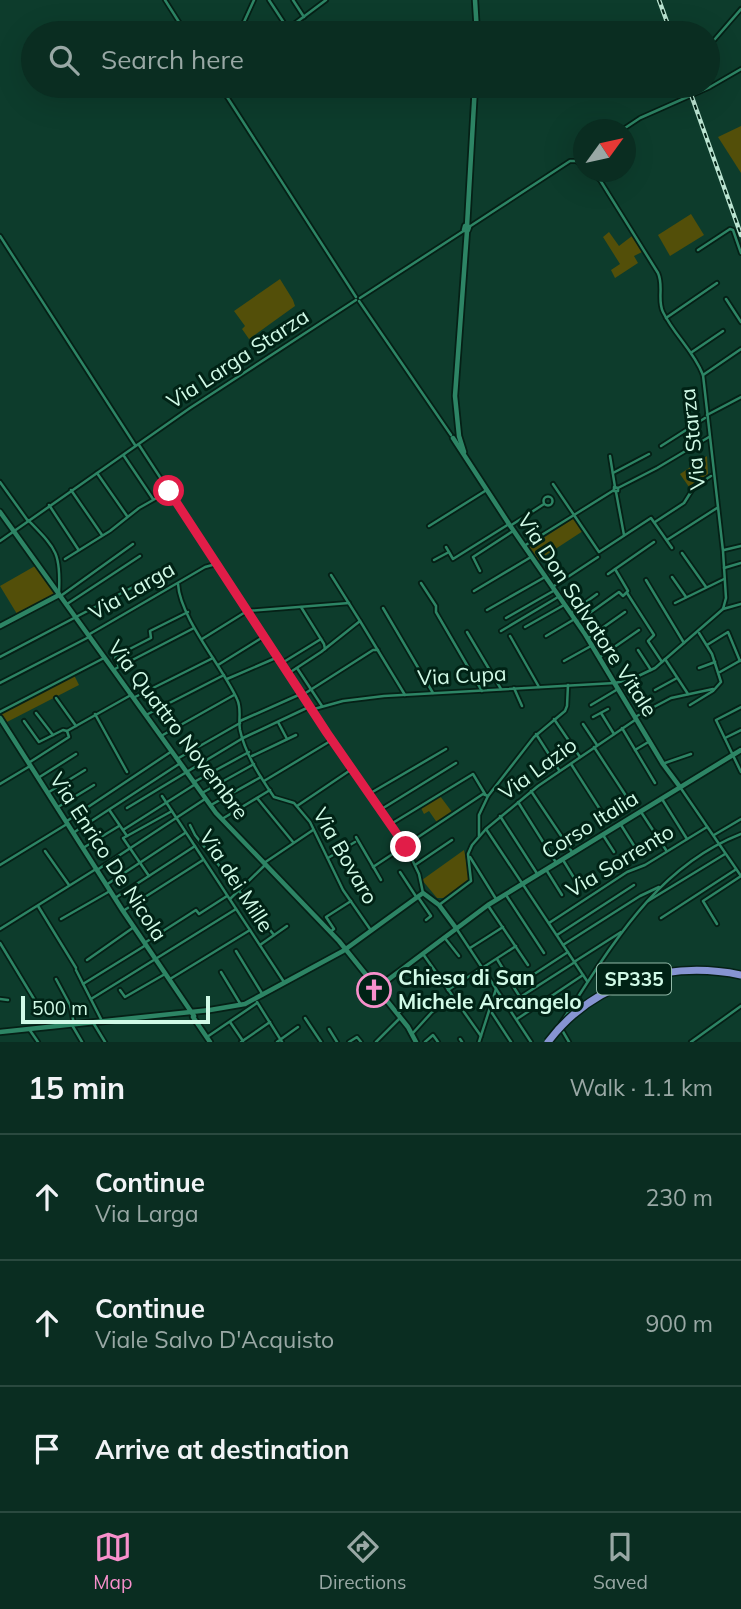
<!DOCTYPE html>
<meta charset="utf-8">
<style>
:root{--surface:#0a2d21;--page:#13352a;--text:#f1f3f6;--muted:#99a8a5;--line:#2a493f;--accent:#f890cc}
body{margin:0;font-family:Mulish,sans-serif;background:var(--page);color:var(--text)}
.compass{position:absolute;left:573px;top:119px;width:63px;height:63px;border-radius:50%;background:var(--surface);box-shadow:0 7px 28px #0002;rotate:57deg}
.scale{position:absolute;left:21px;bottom:18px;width:189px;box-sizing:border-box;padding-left:7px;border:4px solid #d1fae7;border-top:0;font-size:19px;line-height:24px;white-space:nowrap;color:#d1fae7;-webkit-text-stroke:5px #002215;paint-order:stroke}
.stop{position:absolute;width:21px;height:21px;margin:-16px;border:5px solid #e11d48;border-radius:50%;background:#fff}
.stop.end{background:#e11d48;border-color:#fff;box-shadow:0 2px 7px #0008}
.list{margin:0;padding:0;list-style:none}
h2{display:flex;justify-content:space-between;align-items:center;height:91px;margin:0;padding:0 28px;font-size:30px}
h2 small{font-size:23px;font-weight:400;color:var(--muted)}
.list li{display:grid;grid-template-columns:46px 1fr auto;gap:21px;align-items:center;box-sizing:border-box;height:126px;padding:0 28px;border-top:2px solid var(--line)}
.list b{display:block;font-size:26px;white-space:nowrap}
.list p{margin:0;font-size:23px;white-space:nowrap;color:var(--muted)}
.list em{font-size:23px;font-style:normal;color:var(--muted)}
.icon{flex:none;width:38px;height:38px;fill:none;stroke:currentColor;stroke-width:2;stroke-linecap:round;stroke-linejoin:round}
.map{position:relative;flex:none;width:741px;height:1042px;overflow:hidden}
.search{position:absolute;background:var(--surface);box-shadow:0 7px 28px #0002;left:21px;right:21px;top:21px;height:77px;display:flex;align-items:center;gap:18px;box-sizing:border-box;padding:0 24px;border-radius:38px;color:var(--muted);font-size:26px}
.sheet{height:469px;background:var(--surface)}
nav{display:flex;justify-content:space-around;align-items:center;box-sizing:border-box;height:98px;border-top:2px solid var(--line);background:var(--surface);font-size:19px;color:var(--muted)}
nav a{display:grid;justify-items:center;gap:4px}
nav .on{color:var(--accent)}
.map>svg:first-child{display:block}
</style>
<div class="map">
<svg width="741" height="1042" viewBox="0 0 741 1042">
<rect width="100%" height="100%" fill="#0d3c2c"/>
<g fill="#534f09">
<path d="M741,126v47l-23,-36z"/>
<path d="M691,214l13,21 -34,21 -12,-21z"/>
<path d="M609,232l10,14 13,-10 10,16 -8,4 4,7 -23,15 -4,-8 9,-6 -17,-27z"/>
<path d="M280,279l13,21 2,6 -46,33 -7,-10 3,-3 -11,-15z"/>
<path d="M707,456l1,18 -19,13 -9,-13z"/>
<path d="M574,518l9,13 -46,30 -9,-13z"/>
<path d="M35,566l20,28 -38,20 -17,-28z"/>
<path d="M74,675l5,10 -74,38 -5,-10z"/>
<path d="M440,796l12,16 -14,12 -9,-13 -5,3 -3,-6z"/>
<path d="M464,850l6,30 -26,18h-7l-15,-18z"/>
</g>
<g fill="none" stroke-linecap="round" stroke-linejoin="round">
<g stroke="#052016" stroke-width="6">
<g id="minor">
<path d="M165,0l21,33"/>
<path d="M269,0l19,29"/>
<path d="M293,0l11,17"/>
<path d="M239,33l15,-33"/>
<path d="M282,33l44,-33"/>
<path d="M708,47l33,-38"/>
<path d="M220,86l136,211"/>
<path d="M622,130l18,-12 70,-31 31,-18"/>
<path d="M576,161l8,5"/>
<path d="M591,172l9,8 58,93c6,13 -1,27 5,39 11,23 31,39 40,63l20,176 3,47 -3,11"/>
<path d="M469,227l101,-66h6l8,-6"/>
<path d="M0,236l135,209"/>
<path d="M698,250l32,-21 3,1 8,23"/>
<path d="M360,298l105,-68"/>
<path d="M726,299l15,23"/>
<path d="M359,301l92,134"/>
<path d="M666,318l51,-35"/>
<path d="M692,352l31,-21"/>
<path d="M703,375l38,-26"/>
<path d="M707,415l34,-18"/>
<path d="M139,445l188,288 79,114 13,27 4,19"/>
<path d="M661,446l44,-28"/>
<path d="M124,456l29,43"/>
<path d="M610,456l5,31"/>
<path d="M97,473l30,43"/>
<path d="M613,473l36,-19"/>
<path d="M0,482l28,39"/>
<path d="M553,484l21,31 40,-25"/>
<path d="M614,487l4,1v3h-4z"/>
<path d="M618,488l39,-20 52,-31"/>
<path d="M71,490l31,45"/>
<path d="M616,492l8,43"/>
<circle cx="548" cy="501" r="4.5"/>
<path d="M49,505l29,44"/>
<path d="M28,520c28,29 33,32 31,73"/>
<path d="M655,522l29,-19 10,-16 17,-11"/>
<path d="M429,526l56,-35"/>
<path d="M510,526l34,-22"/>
<path d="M667,540l50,-32"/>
<path d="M0,541l190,-133 166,-108"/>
<path d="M524,546l50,-31 25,37 52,-34 21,30"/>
<path d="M446,547l7,12 56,-35"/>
<path d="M724,550l17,-4"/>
<path d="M682,553l24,34"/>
<path d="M65,559l45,-28 29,-23 30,-17"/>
<path d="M434,560l15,-8"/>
<path d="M724,568l17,-5"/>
<path d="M480,571l-7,-14 40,-26"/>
<path d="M608,574l46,-32"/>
<path d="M331,575l29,46"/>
<path d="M672,577l14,20"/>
<path d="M646,580l38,63"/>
<path d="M421,583l15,23v6l46,79"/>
<path d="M178,584c2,34 44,82 59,115 5,10 1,20 3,31 5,24 21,48 34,67l20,6 16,19 33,68 27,39"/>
<path d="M554,586l44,-29"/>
<path d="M474,591l57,-34"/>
<path d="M627,593l27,42 -6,6 14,21"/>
<path d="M62,595l71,-51"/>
<path d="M675,603l49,-24"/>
<path d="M67,604l73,-48"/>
<path d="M301,607l23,37 1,5"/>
<path d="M383,608l50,85"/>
<path d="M487,610l58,-33"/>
<path d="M572,612l25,-18"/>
<path d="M506,618l49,-28"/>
<path d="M577,622l42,-30 4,4 5,-5 -13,-22"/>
<path d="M525,627l39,-22"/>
<path d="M501,631l57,-34"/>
<path d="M467,632l34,57"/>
<path d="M88,635l117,-68 11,-3"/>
<path d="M510,636l29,51"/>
<path d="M546,636l27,-16"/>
<path d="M588,638l37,-26"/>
<path d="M202,639l45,-28 102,-8"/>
<path d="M707,645l21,-13 12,29"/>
<path d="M638,650l13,20"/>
<path d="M0,657l154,-81"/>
<path d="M600,657l39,-27"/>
<path d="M665,659l23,35"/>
<path d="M564,661l27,-15"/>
<path d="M282,663l39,-24"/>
<path d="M218,665l45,-28"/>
<path d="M119,667l-4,-8 1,-3 35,-18 -1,-7 38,-19"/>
<path d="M297,668l25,38"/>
<path d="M699,668l16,-6"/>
<path d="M113,670l81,-42"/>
<path d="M720,672l21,-12"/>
<path d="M289,673l32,-21 39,-31 45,74"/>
<path d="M227,679l51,-22"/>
<path d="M0,683l89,-46"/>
<path d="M514,688l8,18"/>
<path d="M655,690l22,-12"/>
<path d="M304,694l69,-44h5"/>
<path d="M135,697l78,-39"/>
<path d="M56,698l20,28"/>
<path d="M591,705l27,-16"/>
<path d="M690,705l23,-14 8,-9 -9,-28 -13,-21"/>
<path d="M741,707l-25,13 25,52"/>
<path d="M314,709l29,-8 41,-5 231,-13 17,-4 23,-11 68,-59 18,-5"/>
<path d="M0,712l104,-54"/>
<path d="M36,713l17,22"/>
<path d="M601,713l13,21"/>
<path d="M95,714l32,58"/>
<path d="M146,715l78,-40"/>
<path d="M593,717l15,-8"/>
<path d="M635,717l36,-19 42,-9"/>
<path d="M554,719l26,38"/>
<path d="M24,721l15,21 24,-12 4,1 64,-36"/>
<path d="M240,721l63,-28"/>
<path d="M278,722l9,17"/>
<path d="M583,724l14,21"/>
<path d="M622,728l33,55"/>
<path d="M536,734l23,36"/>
<path d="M161,736l73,-41"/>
<path d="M725,738l16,-8"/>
<path d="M594,747l34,52"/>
<path d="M635,750l15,-9"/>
<path d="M252,756l44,-21"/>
<path d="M177,759l63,-36"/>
<path d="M30,762l39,-25 -2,-6"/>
<path d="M665,763l26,-9"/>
<path d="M571,764l32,50"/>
<path d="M38,778l38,-24"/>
<path d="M264,781l68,-41"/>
<path d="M194,782l55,-30"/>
<path d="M0,784l30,-18"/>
<path d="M680,787l61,89"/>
<path d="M531,791l41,61"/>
<path d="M49,792l36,-22"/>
<path d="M202,793l52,-29"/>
<path d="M369,794l77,-45"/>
<path d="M162,796l122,186"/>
<path d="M257,798l36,44"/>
<path d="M662,799l25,40"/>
<path d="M518,802l37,59"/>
<path d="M211,805l50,-28"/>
<path d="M297,806l55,-37"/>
<path d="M58,807l36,-22"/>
<path d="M127,808l116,-70 68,-32"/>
<path d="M380,810l76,-47"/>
<path d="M110,811l17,25 -4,2 26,38"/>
<path d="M641,812l25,38"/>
<path d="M500,816l38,59"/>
<path d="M222,819l48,-29"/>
<path d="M67,821l105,-70"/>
<path d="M391,824l82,-50 12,20"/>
<path d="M190,825l5,10 79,100"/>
<path d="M621,825l17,27"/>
<path d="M486,829l101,152"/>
<path d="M123,830l71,-45"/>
<path d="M73,833l106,-69"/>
<path d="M603,835l11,17"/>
<path d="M714,835l27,-16"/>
<path d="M127,836l45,-25"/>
<path d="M479,836v-21l9,-19 46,-59 31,-26 2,-5 1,-21"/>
<path d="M356,837l25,43"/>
<path d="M83,848l36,-22"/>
<path d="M45,851l24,34"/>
<path d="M470,857l26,42"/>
<path d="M328,858l27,-16"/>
<path d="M563,860l13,21"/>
<path d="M264,863l49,-33"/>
<path d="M0,865l67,-41"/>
<path d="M415,865l37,-25"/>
<path d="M373,867l110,-73 5,2"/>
<path d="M97,870l108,-71"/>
<path d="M547,871l15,24"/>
<path d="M400,872l17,26"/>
<path d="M106,885l79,-52"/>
<path d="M506,895l38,58"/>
<path d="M418,897l13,19 -5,4"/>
<path d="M115,898l80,-52"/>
<path d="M230,899l35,-34"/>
<path d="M648,901l77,-47"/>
<path d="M439,905l32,-24 -3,-27 4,-9 14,-16 52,-43 97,-66"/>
<path d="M38,906l38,62"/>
<path d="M489,907l39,58"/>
<path d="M123,911l80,-51"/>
<path d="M661,918l74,-48"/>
<path d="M61,919l49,-28"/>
<path d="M549,923l78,-51 18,-7 62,-38"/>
<path d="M717,924l-14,-23 38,-25"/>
<path d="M456,928l75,114"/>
<path d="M0,929l96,-60"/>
<path d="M330,932l4,-3 -8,-12 25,-16"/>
<path d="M557,935l77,-50"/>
<path d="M444,937l15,19"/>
<path d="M146,942l50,-32 3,4 28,-18"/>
<path d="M0,943l34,56"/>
<path d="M260,945l27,-19"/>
<path d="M563,945l77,-49 19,-9"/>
<path d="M470,948l33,-21"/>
<path d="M236,951l27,44"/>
<path d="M423,954l58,82"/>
<path d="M497,959l11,18"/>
<path d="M87,960l47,-33"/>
<path d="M574,962l47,-30"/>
<path d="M76,970l26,51"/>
<path d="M221,972l20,33"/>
<path d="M56,979l14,26 4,19"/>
<path d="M170,979l80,-49"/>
<path d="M525,980l43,-28"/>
<path d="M83,984l63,-39"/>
<path d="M513,986l7,11"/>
<path d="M120,990l5,7 40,-23"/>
<path d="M448,990l68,-44"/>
<path d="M0,999l8,1"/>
<path d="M91,999l145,-90"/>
<path d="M257,1002l25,40"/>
<path d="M508,1005l67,-43"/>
<path d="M398,1013l11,-8"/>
<path d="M492,1013l19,29"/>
<path d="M305,1018l16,24"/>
<path d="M517,1019l66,-44"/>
<path d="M230,1022l13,19"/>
<path d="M561,1023c49,-74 93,-155 180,-189"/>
<path d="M94,1024l11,18"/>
<path d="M72,1025l10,17"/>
<path d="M29,1029l9,13"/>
<path d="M329,1029l8,13"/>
<path d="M562,1030l7,12"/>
<path d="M412,1034l20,-22 22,-14"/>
<path d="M207,1037l50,-34"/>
<path d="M460,1039l2,3"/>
<path d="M241,1042l29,-20"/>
<path d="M277,1042l21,-15"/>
<path d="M349,1042l8,-5 4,5"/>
<path d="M376,1042l24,-24"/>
<path d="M425,1042l8,-7 5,7"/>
<path d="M479,1042l17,-53"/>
<path d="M691,1042l50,-36"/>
</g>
</g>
<g stroke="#052016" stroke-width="8">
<g id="tertiary">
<path d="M475,0l2,33"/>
<path d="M465,226l4,1 -1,3h-4z"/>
<path d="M467,226l8,-140"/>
<path d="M453,438l56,86 76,110 78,130 17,23"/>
<path d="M464,452l-5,-16 -4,-40 12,-165"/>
<path d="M0,512l216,301 123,128 69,86 8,15"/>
<path d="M0,626l59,-31"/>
<path d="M0,718l123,193 71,105"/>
<path d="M377,988l111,-83 253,-155"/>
<path d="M193,1017l17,25"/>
<path d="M0,1032l210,-22 35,-6 98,-53 80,-58 16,12 17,23"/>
</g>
</g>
<use href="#minor" stroke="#2d8565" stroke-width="2.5"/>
<use href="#tertiary" stroke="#2d8565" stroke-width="4.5"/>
<g stroke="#bae4d1" stroke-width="4.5">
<g id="rail">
<path d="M659,0l12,33"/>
<path d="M688,86l53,149"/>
</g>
</g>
<use href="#rail" stroke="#002215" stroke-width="2" stroke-dasharray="5" stroke-linecap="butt"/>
<g stroke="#052016" stroke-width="10" stroke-linecap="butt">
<path id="trunk-bridge" d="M548,1042c45,-60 121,-82 193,-67"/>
</g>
<use href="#trunk-bridge" stroke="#8694d2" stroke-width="7"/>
</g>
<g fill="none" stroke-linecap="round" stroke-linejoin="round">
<path stroke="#e11d48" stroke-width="9" d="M169,491l158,242 79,114"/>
</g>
<defs>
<g id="church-ring" transform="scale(1.75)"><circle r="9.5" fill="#002215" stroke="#f890cc" stroke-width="1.5"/><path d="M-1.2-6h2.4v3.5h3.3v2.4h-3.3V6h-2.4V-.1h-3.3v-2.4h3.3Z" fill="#f890cc"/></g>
</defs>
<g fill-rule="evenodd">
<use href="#church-ring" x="374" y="990"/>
</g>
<g text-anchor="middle" stroke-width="6" stroke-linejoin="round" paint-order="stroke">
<rect fill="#002215" stroke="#92b9a8" stroke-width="2" x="597" y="963.5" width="74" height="31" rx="5"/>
<g font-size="19" font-weight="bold" fill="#d1fae7">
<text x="634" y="986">SP335</text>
</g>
<g font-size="21" fill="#d1fae7" stroke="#002215">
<text transform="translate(238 359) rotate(-33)" y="7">Via Larga Starza</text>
<text transform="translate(693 439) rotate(-96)" y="7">Via Starza</text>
<text transform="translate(132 591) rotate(-30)" y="7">Via Larga</text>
<text transform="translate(587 615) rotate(57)" y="7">Via Don Salvatore Vitale</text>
<text transform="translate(462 676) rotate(-3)" y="7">Via Cupa</text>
<text transform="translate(178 730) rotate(53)" y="7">Via Quattro Novembre</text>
<text transform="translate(538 769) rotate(-36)" y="7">Via Lazio</text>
<text transform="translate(590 825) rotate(-32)" y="7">Corso Italia</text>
<text transform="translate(345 856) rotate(60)" y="7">Via Bovaro</text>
<text transform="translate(108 857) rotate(57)" y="7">Via Enrico De Nicola</text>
<text transform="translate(620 861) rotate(-31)" y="7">Via Sorrento</text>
<text transform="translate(236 881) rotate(57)" y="7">Via dei Mille</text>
</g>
<g font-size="21" font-weight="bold" fill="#d1fae7" stroke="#002215" text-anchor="start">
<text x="398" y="985">Chiesa di San<tspan x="398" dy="24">Michele Arcangelo</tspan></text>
</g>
</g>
</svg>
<svg class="compass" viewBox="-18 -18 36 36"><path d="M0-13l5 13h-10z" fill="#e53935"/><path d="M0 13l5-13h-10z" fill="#99a8a5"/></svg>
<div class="scale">500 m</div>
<div class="stop" style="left:169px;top:491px"></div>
<div class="stop end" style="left:406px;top:847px"></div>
<div class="search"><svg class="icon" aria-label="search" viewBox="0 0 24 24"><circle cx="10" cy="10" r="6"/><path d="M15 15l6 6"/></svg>Search here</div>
</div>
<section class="sheet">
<h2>15 min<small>Walk · 1.1 km</small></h2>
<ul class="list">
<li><svg class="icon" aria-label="ahead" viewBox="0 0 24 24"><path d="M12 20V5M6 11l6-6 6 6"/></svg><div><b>Continue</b><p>Via Larga</p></div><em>230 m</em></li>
<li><svg class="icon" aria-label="ahead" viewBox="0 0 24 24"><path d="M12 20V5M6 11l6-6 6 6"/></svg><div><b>Continue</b><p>Viale Salvo D'Acquisto</p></div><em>900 m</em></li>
<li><svg class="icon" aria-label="arrive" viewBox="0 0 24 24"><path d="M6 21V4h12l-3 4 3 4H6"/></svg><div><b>Arrive at destination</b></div></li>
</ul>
</section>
<nav>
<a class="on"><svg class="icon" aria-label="map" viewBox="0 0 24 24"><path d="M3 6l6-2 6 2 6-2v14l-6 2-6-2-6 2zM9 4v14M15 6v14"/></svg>Map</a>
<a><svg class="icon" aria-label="directions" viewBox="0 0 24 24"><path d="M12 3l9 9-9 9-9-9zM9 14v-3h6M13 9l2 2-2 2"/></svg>Directions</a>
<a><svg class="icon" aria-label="saved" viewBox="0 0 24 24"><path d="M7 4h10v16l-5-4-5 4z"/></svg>Saved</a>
</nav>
